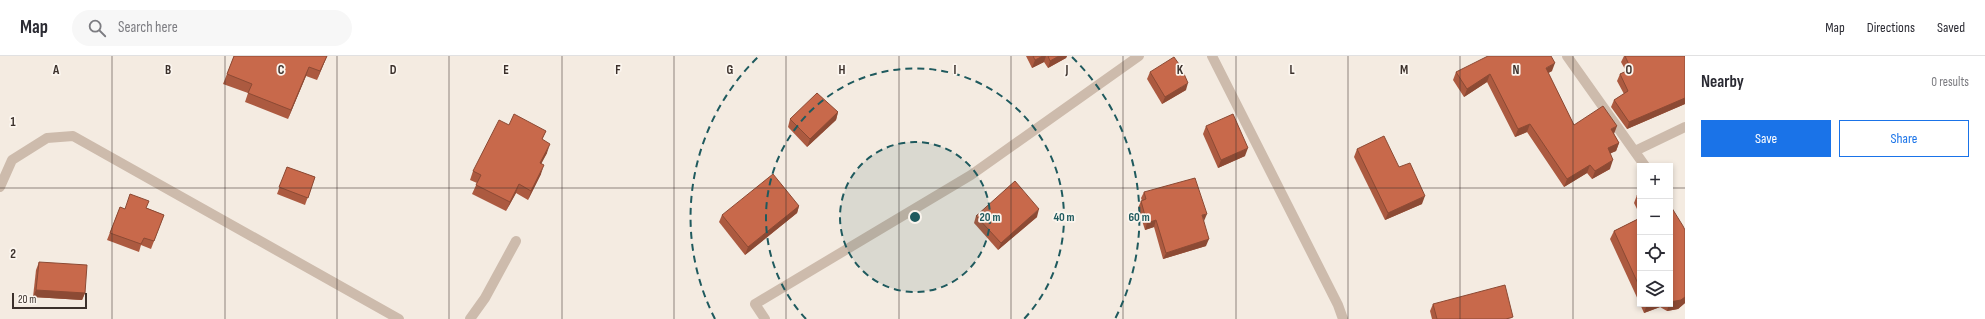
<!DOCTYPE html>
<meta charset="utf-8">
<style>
:root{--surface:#fff;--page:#f7f7f7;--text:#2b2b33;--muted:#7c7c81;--line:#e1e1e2;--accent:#1a73e8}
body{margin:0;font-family:"Sofia Sans Condensed",sans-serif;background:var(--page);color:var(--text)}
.controls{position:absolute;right:12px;bottom:12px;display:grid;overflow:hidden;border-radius:0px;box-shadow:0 2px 6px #0003}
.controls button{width:36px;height:36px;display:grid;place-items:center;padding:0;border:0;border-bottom:1px solid var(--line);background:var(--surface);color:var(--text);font:20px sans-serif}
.scale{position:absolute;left:12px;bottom:10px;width:75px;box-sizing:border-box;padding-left:4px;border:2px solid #3b302b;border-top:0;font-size:11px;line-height:14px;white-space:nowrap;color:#3b302b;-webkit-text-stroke:3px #fbf5ee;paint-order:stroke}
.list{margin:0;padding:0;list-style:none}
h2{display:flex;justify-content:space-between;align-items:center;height:52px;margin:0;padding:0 16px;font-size:17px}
h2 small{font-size:13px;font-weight:400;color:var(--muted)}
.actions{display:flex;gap:8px;padding:12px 16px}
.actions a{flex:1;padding:9px 0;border:1px solid var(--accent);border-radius:0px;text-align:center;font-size:14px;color:var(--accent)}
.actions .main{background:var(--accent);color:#fff}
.icon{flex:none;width:22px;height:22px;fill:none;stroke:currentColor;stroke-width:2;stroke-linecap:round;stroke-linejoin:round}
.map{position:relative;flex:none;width:1685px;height:263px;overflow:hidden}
header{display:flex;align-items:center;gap:24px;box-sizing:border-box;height:56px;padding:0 20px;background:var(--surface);border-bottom:1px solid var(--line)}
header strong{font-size:19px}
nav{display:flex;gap:22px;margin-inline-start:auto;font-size:14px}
.search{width:280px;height:36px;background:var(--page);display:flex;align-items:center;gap:10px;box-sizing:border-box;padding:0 14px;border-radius:22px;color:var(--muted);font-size:15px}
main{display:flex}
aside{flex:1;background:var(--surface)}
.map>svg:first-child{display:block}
</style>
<header>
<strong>Map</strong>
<div class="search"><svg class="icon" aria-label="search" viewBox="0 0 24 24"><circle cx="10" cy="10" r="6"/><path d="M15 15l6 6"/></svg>Search here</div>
<nav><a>Map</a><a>Directions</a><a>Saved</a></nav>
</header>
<main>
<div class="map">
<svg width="1685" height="263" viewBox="0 0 1685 263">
<rect width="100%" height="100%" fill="#f4ebe1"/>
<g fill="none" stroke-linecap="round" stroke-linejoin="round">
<g stroke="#cdbbac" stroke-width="10">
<path d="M1212,0l126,249 5,14"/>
<path d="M1567,0l78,110"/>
<path d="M1635,95l50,-24"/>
<path d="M0,131l12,-27 35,-22 26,-2 326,183"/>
<path d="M470,263l15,-21 31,-57"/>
<path d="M765,263l-10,-15 216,-129 168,-119"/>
</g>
</g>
<g fill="#ac5a40">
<path d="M234,0h93l-10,24 -11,-4 -18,43 -43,-17 3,-9 -25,-9z"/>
<path d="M1026,0h41l-1,2 -18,10 -4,-6 -12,6z"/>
<path d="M1624,0h61v48l-58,25 -16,-22 3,-7 10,-6 -7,-13 3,-7 6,-3 -5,-9z"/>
<path d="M1552,15l-4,2 26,52 40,9 5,9 -3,8 -6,2v16l-18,10 -5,-6 -23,14 -37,-55 -12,5 -28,-55 -23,15 -11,-17 3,-8z"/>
<path d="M1150,16l36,18 -24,14 -15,-25z"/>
<path d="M838,56l-2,8 -29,27 -19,-20 2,-8z"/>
<path d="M509,69l37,6 -4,9 5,13 -6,10v11l-13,26 -12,-7 -10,18 -34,-17 5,-11 -7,-3 3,-9z"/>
<path d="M1206,70l39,30 -27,12 -15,-34z"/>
<path d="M1357,93l42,18 23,37 -37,16 -31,-63z"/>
<path d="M287,111l28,10 -10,28 -28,-11z"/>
<path d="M1144,136l60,29 2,25 -43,13 -9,-32 -9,3 -7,-22 3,-7h1l-1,-3z"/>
<path d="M1640,137v22l-6,-12 3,-8z"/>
<path d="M799,150l-2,7 -52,42 -26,-33 3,-7z"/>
<path d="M120,151l5,2 22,-1 17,7 -13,34 -10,-4 -2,7 -32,-12z"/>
<path d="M976,160l61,1 -39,33 -24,-27z"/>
<path d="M1640,162v86l-30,-65 4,-8z"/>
<path d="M1685,174v73l-7,6 -11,2 -7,-4 -16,6 -4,-9h30z"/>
<path d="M39,206l46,31 -3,7 -49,-3 3,-27z"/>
<path d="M1433,248l79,15h-80l-2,-8z"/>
</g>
<g fill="#8c4a34">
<path d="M327,0l-10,24 3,-9z"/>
<path d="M1043,0h3l-2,6 -12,6 3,-8z"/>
<path d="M1059,0h8l-1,2 -18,10 2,-7z"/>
<path d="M1555,7l-3,8 -9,5 3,-8z"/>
<path d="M309,11l-3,9 -18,43 3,-9z"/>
<path d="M1490,18l-3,8 -23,15 3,-8z"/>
<path d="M1188,27l-2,7 -24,14 3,-7z"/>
<path d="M1685,42v6l-58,25 2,-7z"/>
<path d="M838,56l-2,8 -29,27 3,-8z"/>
<path d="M1530,68l-3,8 -12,5 3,-8z"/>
<path d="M1617,70l-3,8 -6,3 3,-8z"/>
<path d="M1619,87l-3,8 -11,5 3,-8z"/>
<path d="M550,88l-3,9 -10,19 3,-9z"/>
<path d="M1248,92l-3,8 -27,12 3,-8z"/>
<path d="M1613,104l-3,9 -18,10 3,-8z"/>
<path d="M544,109l-3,9 -13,26 3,-9z"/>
<path d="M1590,109l-3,8 -23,14 3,-8z"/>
<path d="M519,128l-3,9 -10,18 4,-9z"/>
<path d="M1425,140l-3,8 -37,16 3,-7z"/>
<path d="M799,150l-2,7 -52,42 3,-8z"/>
<path d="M1039,153l-2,8 -39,33 3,-7z"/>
<path d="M1207,158l-3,7 -2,-6z"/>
<path d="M1156,164l-2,7 -9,3 2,-7z"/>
<path d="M1209,183l-3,7 -43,13 3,-6z"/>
<path d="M36,234l49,3 -3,7 -49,-3z"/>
<path d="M1685,241v6l-7,6 -11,2 2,-7h1v-2z"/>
<path d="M1647,248h15l-2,3 -16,6z"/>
</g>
<g fill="#c8694b" stroke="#8c4a34">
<path d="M234,0h93l-7,15 -11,-4 -18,43 -43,-17 4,-9 -25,-10z"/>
<path d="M1033,0h10l-8,4z"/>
<path d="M1048,0h11l-9,5z"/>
<path d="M1488,0h63l4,7 -9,5 28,57 29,-19 14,20 -6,3 8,14 -11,5 5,12 -18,11 -5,-6 -23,14 -37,-55 -12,5 -28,-55 -23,15 -11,-17z"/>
<path d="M1625,0h60v42l-56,24 -15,-22 14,-9 -8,-17 11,-5z"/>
<path d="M1174,1l7,10 7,16 -23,14 -15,-25z"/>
<path d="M817,37l21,19 -28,27 -20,-20z"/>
<path d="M514,58l32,17 -4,8 8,5 -10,19 4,2 -13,26 -12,-7 -9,18 -34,-17 5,-10 -8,-4 26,-51 10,5z"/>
<path d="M1233,58l15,34 -27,12 -15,-34z"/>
<path d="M1384,80l15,31 11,-4 15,33 -37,17 -31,-64z"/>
<path d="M287,111l28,10 -7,21 -29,-11z"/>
<path d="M773,118l26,32 -51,41 -26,-32z"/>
<path d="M1195,122l12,36 -5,1 7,24 -43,14 -10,-33 -9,3 -6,-22 5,-2 -2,-7z"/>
<path d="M1015,125l24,28 -38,34 -25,-27z"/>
<path d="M1640,137v7l-3,-5z"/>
<path d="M130,138l19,7 -3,7 18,7 -10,26 -10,-3 -3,6 -31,-11 10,-26 5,2z"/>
<path d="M1670,149l13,21 2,4v67l-4,3 -11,2z"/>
<path d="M1640,162v70l-26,-57z"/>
<path d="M39,206l48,3 -2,28 -49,-3z"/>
<path d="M1505,229l8,32 -7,2h-69l-4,-15z"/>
</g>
<path fill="none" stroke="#3b302b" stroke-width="1" stroke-opacity="0.55" d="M112,0v263M225,0v263M337,0v263M449,0v263M562,0v263M674,0v263M786,0v263M899,0v263M1011,0v263M1123,0v263M1236,0v263M1348,0v263M1460,0v263M1573,0v263M0,132h1640M1670,132h15"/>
<circle cx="915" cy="161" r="75" fill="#1f5a5e" fill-opacity=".12"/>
<g fill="none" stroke="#1f5a5e" stroke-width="2" stroke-dasharray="7 5">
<circle cx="915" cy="161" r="75"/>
<path d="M806 263A149 149 0 1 1 1024 263"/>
<path d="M715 263A224 224 0 0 1 758 1M1072 1A224 224 0 0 1 1115 263"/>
</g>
<g font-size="13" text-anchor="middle" font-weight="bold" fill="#3b302b" stroke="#fbf5ee" stroke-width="3.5" stroke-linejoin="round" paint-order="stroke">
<text x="56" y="18">A</text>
<text x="168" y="18">B</text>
<text x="281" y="18">C</text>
<text x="393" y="18">D</text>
<text x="506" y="18">E</text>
<text x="618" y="18">F</text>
<text x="730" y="18">G</text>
<text x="842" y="18">H</text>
<text x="955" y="18">I</text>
<text x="1067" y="18">J</text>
<text x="1180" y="18">K</text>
<text x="1292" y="18">L</text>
<text x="1404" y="18">M</text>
<text x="1516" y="18">N</text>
<text x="1629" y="18">O</text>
<text x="13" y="70">1</text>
<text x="13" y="202">2</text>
</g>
<circle cx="915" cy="161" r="6" fill="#1f5a5e" stroke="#fbf5ee" stroke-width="2"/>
<g font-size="12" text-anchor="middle" font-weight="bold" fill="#1f5a5e" stroke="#fbf5ee" stroke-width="3.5" stroke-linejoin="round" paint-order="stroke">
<text x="990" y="165">20 m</text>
<text x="1064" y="165">40 m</text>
<text x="1139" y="165">60 m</text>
</g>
</svg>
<div class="controls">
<button>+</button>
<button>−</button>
<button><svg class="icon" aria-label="locate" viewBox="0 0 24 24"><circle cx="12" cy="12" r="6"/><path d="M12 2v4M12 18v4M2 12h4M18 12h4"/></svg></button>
<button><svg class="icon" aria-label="layers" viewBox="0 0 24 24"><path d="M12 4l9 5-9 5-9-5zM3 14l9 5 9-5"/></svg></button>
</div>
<div class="scale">20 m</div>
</div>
<aside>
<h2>Nearby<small>0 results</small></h2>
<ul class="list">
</ul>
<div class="actions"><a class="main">Save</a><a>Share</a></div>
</aside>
</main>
